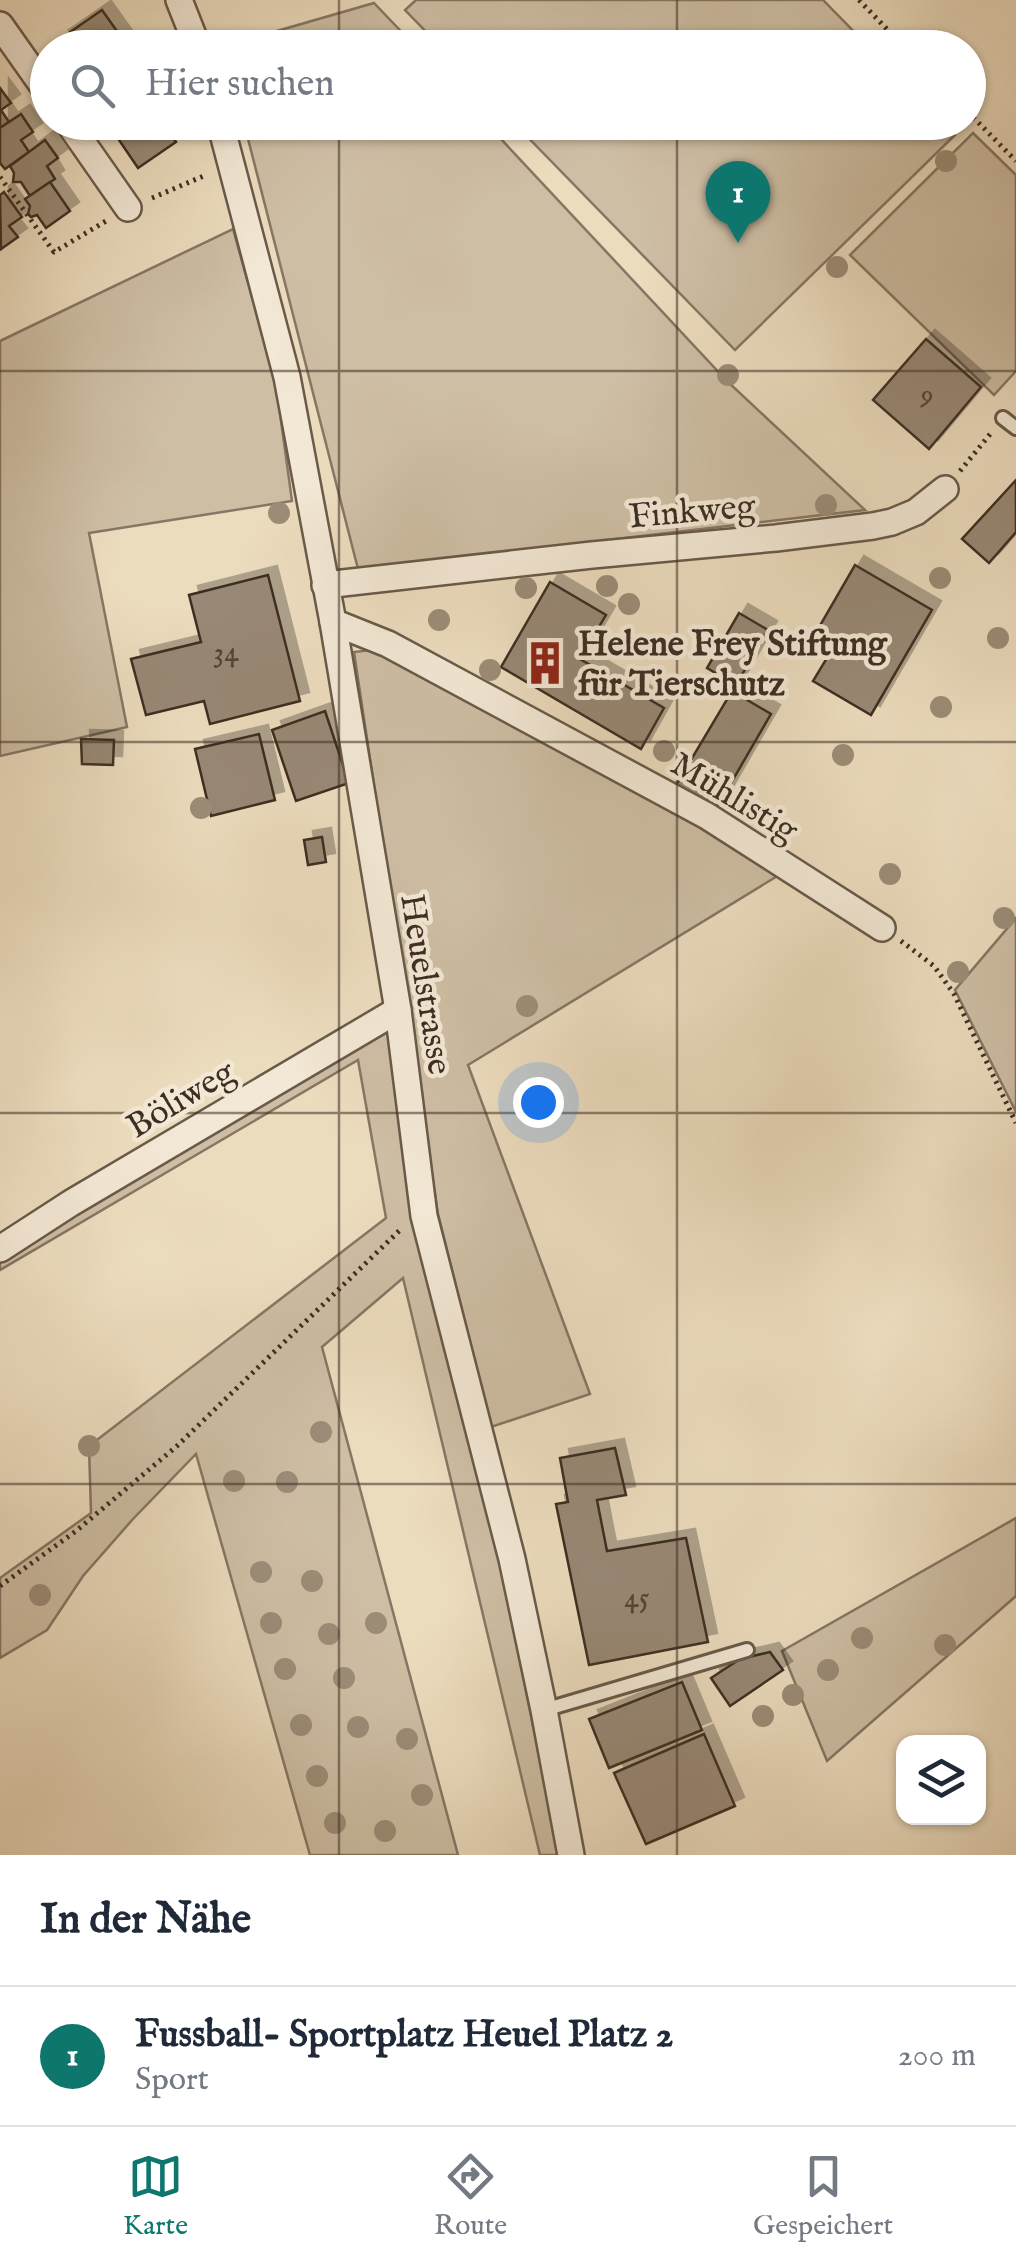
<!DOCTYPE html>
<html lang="de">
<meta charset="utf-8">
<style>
:root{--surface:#fff;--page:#f6f6f7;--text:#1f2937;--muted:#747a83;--line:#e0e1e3;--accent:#0f766e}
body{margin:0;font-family:"IM FELL English",serif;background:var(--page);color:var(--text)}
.controls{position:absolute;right:30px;bottom:30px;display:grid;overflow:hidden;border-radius:20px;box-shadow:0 2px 8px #0004}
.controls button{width:90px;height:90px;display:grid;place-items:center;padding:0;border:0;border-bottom:2px solid var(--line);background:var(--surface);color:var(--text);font:50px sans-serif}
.you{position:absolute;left:538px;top:1102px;width:35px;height:35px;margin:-25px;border:8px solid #fff;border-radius:50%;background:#1a73e8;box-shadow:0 0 0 15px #1a73e833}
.badge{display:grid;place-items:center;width:65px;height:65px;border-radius:50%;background:var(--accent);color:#fff;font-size:32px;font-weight:700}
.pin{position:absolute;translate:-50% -82px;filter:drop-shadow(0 2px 5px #0008)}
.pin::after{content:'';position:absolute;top:52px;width:35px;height:30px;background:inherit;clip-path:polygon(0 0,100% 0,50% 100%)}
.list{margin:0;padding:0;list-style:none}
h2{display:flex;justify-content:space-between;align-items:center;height:130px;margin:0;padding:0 40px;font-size:42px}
h2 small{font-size:32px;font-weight:400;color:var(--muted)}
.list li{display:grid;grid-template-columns:65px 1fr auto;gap:30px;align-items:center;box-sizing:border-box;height:140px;padding:0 40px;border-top:2px solid var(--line)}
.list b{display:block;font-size:38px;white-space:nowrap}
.list p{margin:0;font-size:32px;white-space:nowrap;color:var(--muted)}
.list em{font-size:32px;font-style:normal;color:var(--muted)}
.icon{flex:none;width:55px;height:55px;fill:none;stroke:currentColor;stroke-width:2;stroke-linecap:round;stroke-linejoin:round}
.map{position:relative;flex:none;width:1016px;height:1855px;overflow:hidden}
.search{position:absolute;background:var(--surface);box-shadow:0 2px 8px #0004;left:30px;right:30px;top:30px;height:110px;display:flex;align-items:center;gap:25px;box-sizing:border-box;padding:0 35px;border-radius:55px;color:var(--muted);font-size:38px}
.sheet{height:270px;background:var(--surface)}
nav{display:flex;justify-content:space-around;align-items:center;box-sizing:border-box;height:140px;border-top:2px solid var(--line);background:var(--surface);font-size:28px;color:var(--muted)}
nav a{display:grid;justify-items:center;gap:5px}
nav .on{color:var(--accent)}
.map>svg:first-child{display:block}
</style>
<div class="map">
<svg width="1016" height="1855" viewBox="0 0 1016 1855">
<defs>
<filter id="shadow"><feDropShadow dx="9" dy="-9" stdDeviation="0" flood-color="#0004"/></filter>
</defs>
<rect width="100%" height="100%" fill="#ecdcbe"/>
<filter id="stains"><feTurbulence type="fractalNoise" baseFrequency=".002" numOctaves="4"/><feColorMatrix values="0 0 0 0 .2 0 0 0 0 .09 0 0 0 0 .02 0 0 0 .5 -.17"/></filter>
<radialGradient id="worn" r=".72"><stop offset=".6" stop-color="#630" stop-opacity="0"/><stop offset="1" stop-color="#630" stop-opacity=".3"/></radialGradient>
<g fill="#cebea4" stroke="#867664" stroke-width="2.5">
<path d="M416,0h407l46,47h-428l-36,-37z"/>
<path d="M374,3l42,44h-191v-1z"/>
<path d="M942,122l13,13 -220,215 -221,-227z"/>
<path d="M244,123h242l241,258 138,129 -507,59z"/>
<path d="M973,133l43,42v196l-22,24 -144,-140z"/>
<path d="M233,229l43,155 16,117 -203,32 38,194 -127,29v-415z"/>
<path d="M379,649l300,165 100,61 -311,190 122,329 -99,33 -53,-213 -84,-562z"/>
<path d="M1016,918v194l-61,-122z"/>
<path d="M387,1020l106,507 66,328h-19l-137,-577 -81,69 136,508h-148l-114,-401 -63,65 -50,57 -36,54 -47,28v-80l91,-65 -2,-67 297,-228 -28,-158 -358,210v-11z"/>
<path d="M1016,1518v78l-189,165 -45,-110z"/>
</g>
<g fill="#988874" stroke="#3d2e23" stroke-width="2.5" filter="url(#shadow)">
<path d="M102,10l22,31 -10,7h-48l-6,-9z"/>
<path d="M0,88l11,15 -10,7 8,12 -9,6z"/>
<path d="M21,114l12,18 -12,8 8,12 -24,17 -5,-6v-35z"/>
<path d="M137,122h26l13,20 -38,26 -21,-31z"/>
<path d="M45,140l13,18 -11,8 8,13 -25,17 -9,-14h-8l1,-9 -4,-7z"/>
<path d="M50,182l20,29 -24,17 -9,-13 -6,2 -3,-3 2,-8 -5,-7z"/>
<path d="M4,192l18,25 -13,9 9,11 -17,12 -1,-54z"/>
<path d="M926,339l55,48 -52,62 -56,-49z"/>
<path d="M1016,480v52l-27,31 -27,-24z"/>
<path d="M855,565l77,45 -61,105 -58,-34 17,-28 -19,-12z"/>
<path d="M268,575l32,126 -90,23 -6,-23 -58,14 -15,-56 70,-17 -12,-47z"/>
<path d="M550,582l56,33 -26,44 84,49 -23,41 -140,-82z"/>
<path d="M739,613l29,17 -32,55 -29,-17z"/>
<path d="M732,691l39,23 -55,95 -40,-24z"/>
<path d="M325,711l24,72 -53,18 -24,-71z"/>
<path d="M259,734l16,66 -64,16 -16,-67z"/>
<path d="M81,739l33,1 -1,25 -31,-1z"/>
<path d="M322,837l4,25 -18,3 -4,-25z"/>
<path d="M615,1448l11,47 -29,5 10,51 79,-13 22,104 -119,23 -33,-161 12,-2 -8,-44z"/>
<path d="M770,1652l13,18 -53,36 -19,-28 29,-19z"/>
<path d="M682,1682l20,48 -93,38 -20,-49z"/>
<path d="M704,1734l31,72 -89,38 -32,-71z"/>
</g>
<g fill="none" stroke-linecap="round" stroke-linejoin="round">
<g stroke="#695a4a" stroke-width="18">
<g id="service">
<path d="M1003,418l13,10"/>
<path d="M544,1710l203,-60"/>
</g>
</g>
<g stroke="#695a4a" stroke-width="30">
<g id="minor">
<path d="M179,0l19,48"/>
<path d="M0,25l48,68"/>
<path d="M68,122l60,86"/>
<path d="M220,122l67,255 46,245 65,388 26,206 88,343 32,151 27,145"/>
<path d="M325,585l267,-30 184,-17 97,-12 19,-4 24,-10 29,-23"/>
<path d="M333,622l55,22 319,172 175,112"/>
<path d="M0,1249l71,-46 327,-193"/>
</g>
</g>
<g stroke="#3d2e23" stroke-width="5" stroke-dasharray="2.5 5" stroke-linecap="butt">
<path d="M859,0l46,48"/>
<path d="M968,112l48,49"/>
<path d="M0,177l54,75 52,-31"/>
<path d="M152,198l54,-23"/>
<path d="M960,471l31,-38"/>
<path d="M901,941l33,25 20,28 62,129"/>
<path d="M0,1586l76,-55 101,-85 223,-216"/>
</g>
<use href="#service" stroke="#f3e8d5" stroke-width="12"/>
<use href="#minor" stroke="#f3e8d5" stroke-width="25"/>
</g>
<g fill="#9c8c77">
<circle cx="946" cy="161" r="11"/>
<circle cx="837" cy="267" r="11"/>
<circle cx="728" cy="375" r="11"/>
<circle cx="826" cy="505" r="11"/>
<circle cx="279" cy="513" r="11"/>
<circle cx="940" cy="578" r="11"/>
<circle cx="607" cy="586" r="11"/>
<circle cx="526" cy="588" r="11"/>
<circle cx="629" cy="604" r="11"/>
<circle cx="439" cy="620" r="11"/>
<circle cx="998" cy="638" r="11"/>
<circle cx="490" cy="670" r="11"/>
<circle cx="941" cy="707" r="11"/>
<circle cx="664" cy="751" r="11"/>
<circle cx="843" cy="755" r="11"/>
<circle cx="201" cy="808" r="11"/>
<circle cx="890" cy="874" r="11"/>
<circle cx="1004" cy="918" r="11"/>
<circle cx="958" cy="972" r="11"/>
<circle cx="527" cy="1006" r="11"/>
<circle cx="321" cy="1432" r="11"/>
<circle cx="89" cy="1446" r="11"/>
<circle cx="234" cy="1481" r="11"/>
<circle cx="287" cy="1482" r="11"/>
<circle cx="261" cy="1572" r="11"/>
<circle cx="312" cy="1581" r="11"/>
<circle cx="40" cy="1595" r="11"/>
<circle cx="271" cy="1623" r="11"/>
<circle cx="376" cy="1623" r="11"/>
<circle cx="329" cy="1634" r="11"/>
<circle cx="862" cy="1638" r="11"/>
<circle cx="945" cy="1645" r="11"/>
<circle cx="285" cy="1669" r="11"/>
<circle cx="828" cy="1670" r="11"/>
<circle cx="344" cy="1678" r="11"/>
<circle cx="793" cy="1695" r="11"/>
<circle cx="763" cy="1716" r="11"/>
<circle cx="301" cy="1725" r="11"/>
<circle cx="358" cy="1727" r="11"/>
<circle cx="407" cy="1739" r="11"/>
<circle cx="317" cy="1776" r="11"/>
<circle cx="422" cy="1795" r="11"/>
<circle cx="335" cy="1823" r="11"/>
<circle cx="385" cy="1831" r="11"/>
</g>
<path fill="none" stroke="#3d2e23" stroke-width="2.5" stroke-opacity="0.55" d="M339,0v48M677,0v48M339,122v1733M677,122v1733M0,371h1016M0,742h1016M0,1113h1016M0,1484h1016"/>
<defs>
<g id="building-bare" transform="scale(3.45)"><path d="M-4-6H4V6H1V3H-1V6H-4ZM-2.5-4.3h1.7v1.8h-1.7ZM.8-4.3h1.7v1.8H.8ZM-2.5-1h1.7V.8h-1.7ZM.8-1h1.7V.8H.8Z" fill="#8f2418" stroke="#f3e8d5" stroke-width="2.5" paint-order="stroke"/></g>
</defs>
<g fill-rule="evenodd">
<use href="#building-bare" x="545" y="663"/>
</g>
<g text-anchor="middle" stroke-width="9" stroke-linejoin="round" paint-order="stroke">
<g font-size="30" fill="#544437">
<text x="927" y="404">9</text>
<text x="226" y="661">34</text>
<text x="637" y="1607">45</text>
</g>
<g font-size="35" fill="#3d2e23" stroke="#f3e8d5">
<text transform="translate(692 510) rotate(-5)" y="12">Finkweg</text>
<text transform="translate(735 796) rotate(31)" y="12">Mühlistig</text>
<text transform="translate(427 984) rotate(81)" y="12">Heuelstrasse</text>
<text transform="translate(180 1098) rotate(-31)" y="12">Böliweg</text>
</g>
<g font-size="35" font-weight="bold" fill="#3d2e23" stroke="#f3e8d5" text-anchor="start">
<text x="578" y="655">Helene Frey Stiftung<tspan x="578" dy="40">für Tierschutz</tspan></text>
</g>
</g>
<rect width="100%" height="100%" filter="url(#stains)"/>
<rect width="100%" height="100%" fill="url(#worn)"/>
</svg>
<div class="controls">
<button><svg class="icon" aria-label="layers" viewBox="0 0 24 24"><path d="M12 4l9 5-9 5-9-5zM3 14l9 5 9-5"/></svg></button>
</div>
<div class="you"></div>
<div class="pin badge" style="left:738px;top:243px">1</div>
<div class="search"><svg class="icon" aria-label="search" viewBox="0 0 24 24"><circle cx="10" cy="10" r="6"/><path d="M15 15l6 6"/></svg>Hier suchen</div>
</div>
<section class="sheet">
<h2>In der Nähe<small></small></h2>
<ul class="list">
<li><span class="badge">1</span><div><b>Fussball- Sportplatz Heuel Platz 2</b><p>Sport</p></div><em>200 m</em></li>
</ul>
</section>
<nav>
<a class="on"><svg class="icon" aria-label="map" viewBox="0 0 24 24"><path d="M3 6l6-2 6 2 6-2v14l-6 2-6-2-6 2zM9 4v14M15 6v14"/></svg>Karte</a>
<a><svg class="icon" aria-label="directions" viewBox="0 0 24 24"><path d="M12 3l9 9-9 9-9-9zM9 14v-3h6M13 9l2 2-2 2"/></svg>Route</a>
<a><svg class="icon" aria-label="saved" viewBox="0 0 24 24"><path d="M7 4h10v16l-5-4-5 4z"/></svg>Gespeichert</a>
</nav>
